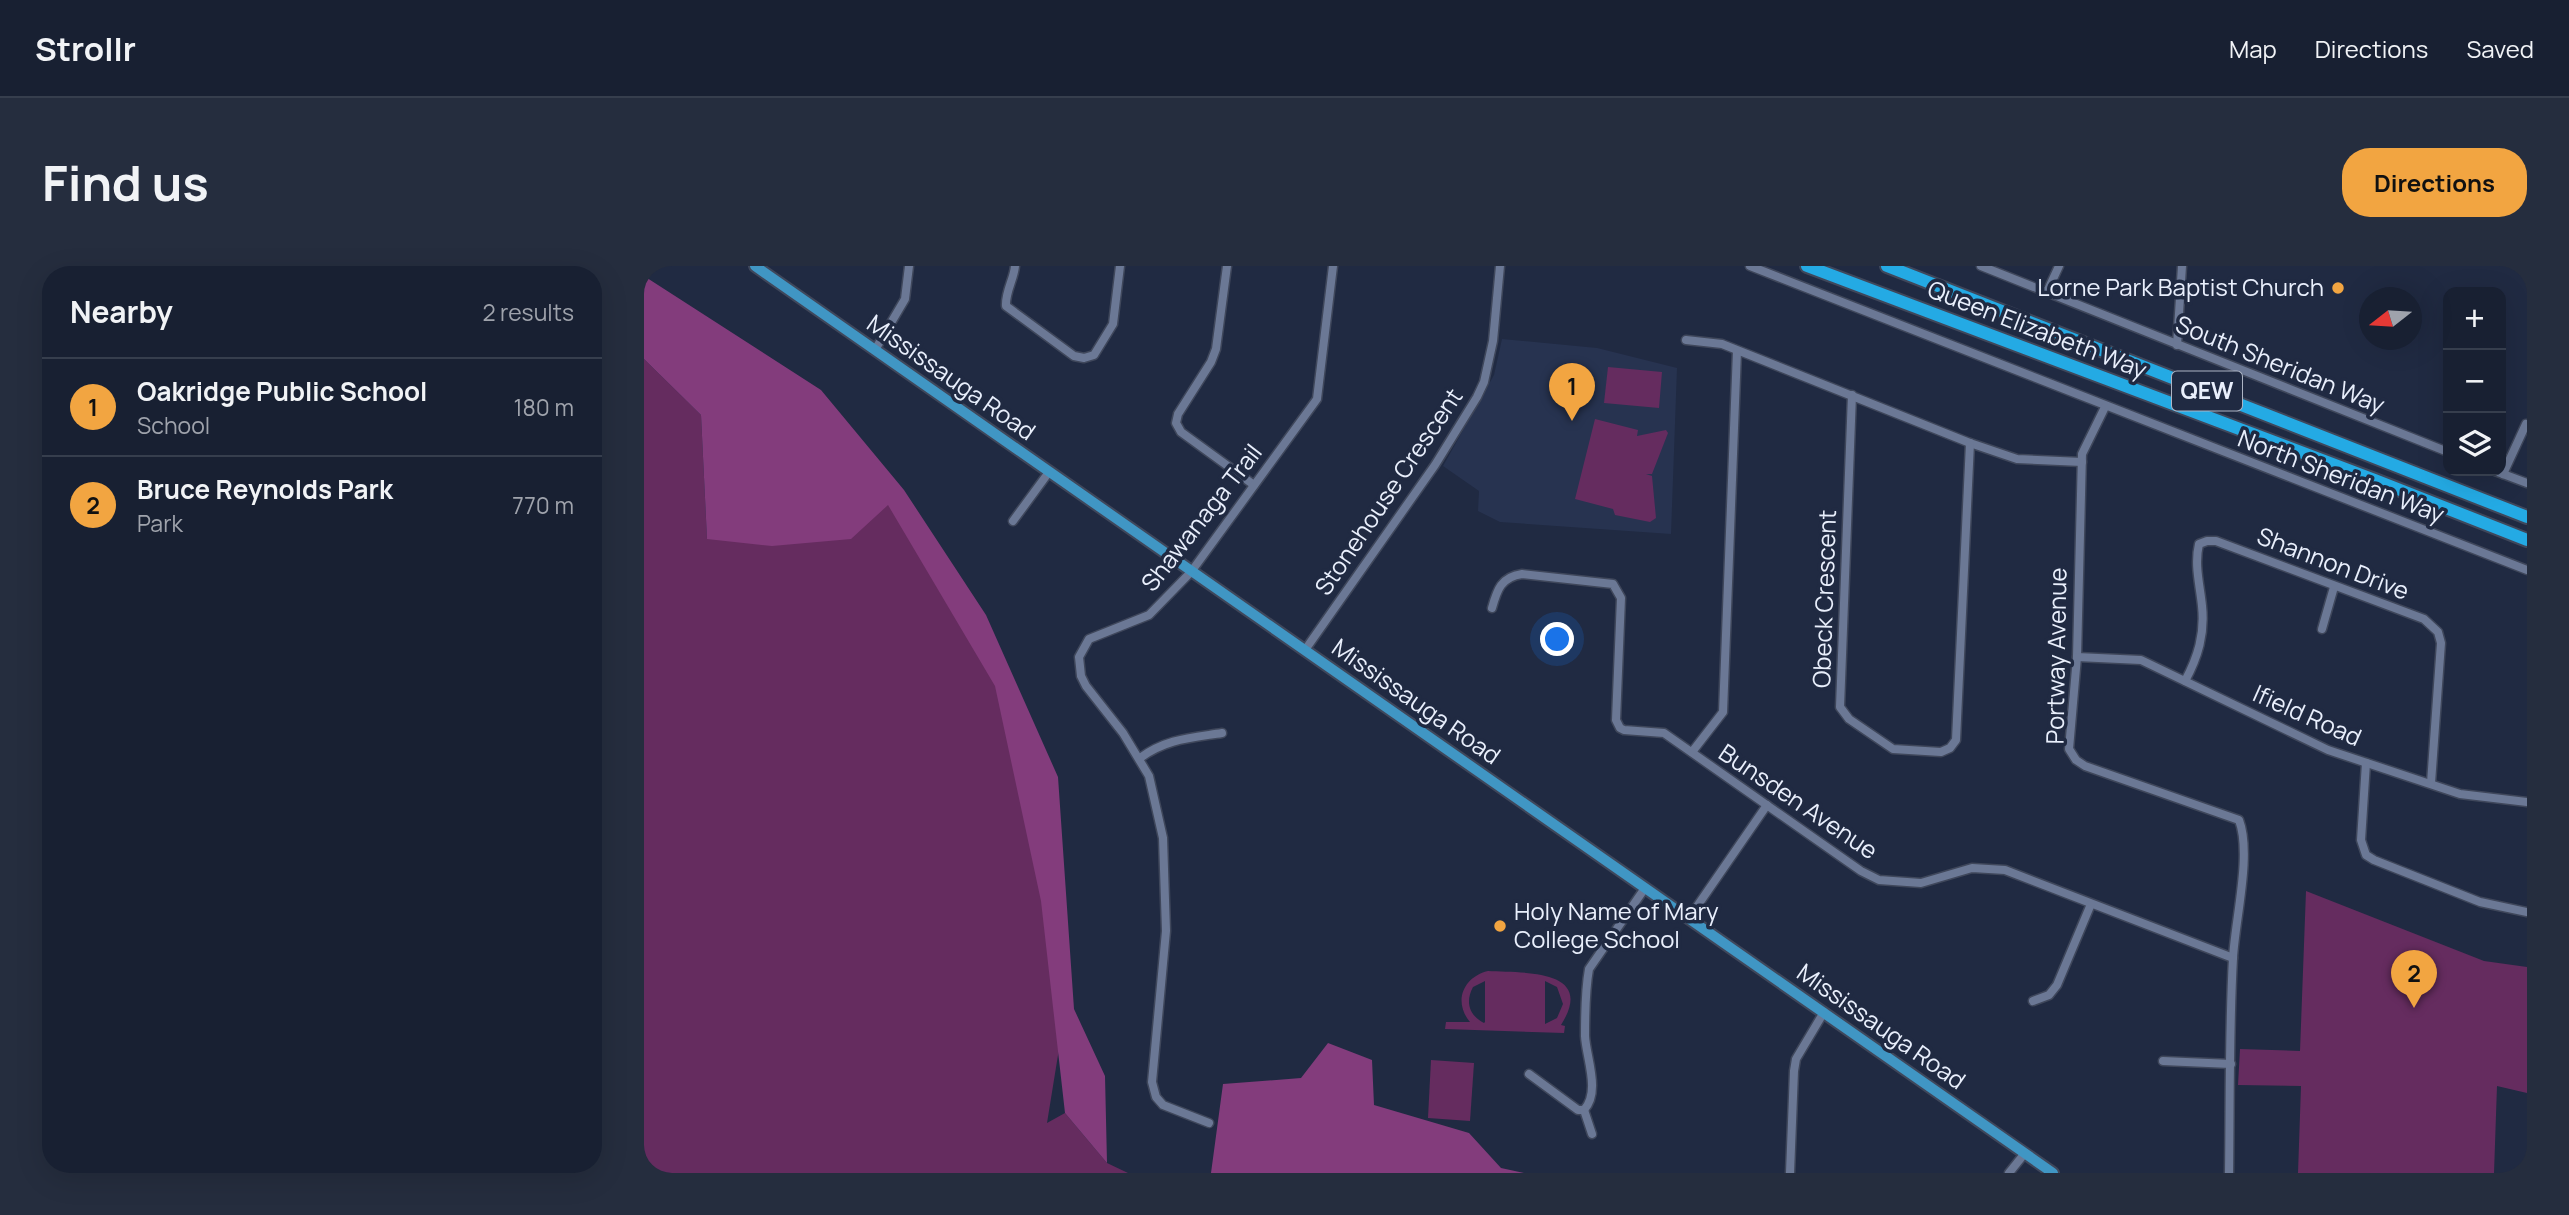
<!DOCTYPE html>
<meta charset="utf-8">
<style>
:root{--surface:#182032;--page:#252d3e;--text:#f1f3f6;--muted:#9fa3ac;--line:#363e4d;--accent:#f2a541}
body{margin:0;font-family:Manrope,sans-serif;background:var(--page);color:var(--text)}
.controls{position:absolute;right:21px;top:21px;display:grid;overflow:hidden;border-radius:14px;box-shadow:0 7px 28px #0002}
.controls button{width:63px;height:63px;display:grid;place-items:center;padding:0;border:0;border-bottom:2px solid var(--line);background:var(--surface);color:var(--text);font:35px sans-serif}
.compass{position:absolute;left:1715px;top:21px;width:63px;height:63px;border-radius:50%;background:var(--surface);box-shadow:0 7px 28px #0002;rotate:253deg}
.you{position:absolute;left:914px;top:374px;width:24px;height:24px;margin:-18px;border:5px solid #fff;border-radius:50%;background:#1a73e8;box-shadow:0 0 0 10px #1a73e833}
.badge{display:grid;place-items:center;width:46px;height:46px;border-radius:50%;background:var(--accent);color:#111;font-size:23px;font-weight:700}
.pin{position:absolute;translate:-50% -58px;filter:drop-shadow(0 2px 4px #0008)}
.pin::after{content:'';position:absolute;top:37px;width:24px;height:21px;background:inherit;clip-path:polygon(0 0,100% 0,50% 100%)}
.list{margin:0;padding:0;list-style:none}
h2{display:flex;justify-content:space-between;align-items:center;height:91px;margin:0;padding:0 28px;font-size:30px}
h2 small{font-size:23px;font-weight:400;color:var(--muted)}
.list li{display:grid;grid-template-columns:46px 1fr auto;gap:21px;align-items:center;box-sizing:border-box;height:98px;padding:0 28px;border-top:2px solid var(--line)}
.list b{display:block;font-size:26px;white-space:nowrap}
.list p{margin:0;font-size:23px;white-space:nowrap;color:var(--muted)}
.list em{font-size:23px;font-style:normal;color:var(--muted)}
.icon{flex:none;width:38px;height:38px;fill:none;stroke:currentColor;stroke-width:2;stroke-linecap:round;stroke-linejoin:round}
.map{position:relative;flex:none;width:1883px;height:907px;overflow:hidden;border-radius:28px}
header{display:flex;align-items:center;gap:42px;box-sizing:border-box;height:98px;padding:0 35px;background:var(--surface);border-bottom:2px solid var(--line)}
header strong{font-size:33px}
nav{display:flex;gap:38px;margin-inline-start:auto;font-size:24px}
.intro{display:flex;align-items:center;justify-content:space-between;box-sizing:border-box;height:168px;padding:0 42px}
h1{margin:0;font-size:49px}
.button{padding:18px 32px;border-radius:28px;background:var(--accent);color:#111;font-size:24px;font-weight:700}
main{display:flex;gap:42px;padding:0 42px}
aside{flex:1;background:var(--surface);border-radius:28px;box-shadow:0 7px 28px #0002}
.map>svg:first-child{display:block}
</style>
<header>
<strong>Strollr</strong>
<nav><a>Map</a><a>Directions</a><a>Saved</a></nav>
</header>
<div class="intro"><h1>Find us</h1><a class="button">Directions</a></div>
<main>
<aside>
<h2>Nearby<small>2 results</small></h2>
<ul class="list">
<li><span class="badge">1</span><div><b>Oakridge Public School</b><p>School</p></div><em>180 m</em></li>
<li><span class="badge">2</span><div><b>Bruce Reynolds Park</b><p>Park</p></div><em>770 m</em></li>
</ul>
</aside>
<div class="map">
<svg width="1883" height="907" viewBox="0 0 1883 907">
<rect width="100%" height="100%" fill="#202a42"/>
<path fill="#273350" d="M858,73l95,9 80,20 -6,166 -171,-12 -22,-11 1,-20 -36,-25 51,-91z"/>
<g fill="#652c5f" fill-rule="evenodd">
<path d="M0,93l57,56 6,124 181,-35 124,187 52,327 -17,105 18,-10 42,50 21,10h-484z"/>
<path d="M964,101l54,5 -3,36 -55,-5z"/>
<path d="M951,153l43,11 -1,6 29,-6 2,3 -16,41h-6l6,2 4,42 -6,4 -35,-7 -2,-6 -38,-10z"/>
<path d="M1662,625l178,70 43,6v126l-30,-7 -3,87h-196l3,-87 -63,-1 2,-36 60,2z"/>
<path d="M844,705c34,2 109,-3 73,54l4,1 -1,7 -119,-4 1,-7h24c-17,-20 -7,-45 18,-51zM841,715v41l-1,1c-15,-8 -19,-21 -11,-36zM901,715l12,6 6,17 -6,14 -12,6z"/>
<path d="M787,794l43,3 -4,58 -42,-3z"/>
</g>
<g fill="#833c7c">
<path d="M0,10l177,114 83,100 82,125 72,162 16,232 31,67 2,87 -42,-50 -24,-212 -46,-215 -107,-181 -37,34 -79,7 -65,-7 -6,-124 -57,-56z"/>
<path d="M684,777l44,17 2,45 95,28 32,35 23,5h-313l12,-89 78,-6z"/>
</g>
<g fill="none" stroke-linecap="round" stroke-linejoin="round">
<g stroke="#3f475b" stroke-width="11">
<g id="minor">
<path d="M371,0c-1,13 -10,26 -9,40l68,50 10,2 10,-3 19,-31 7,-58"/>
<path d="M583,0l-11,83 -5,13 -33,52 -2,9 5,9 73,53"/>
<path d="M1106,0l777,304"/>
<path d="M1337,0l467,186"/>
<path d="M1875,0l8,8"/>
<path d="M1403,26l12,-26"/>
<path d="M1042,74l36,4 248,99 47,16 65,3"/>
<path d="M1533,79l5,-79"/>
<path d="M231,84l30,-51 4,-33"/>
<path d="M1208,129l-12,312 9,12 44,30 48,3 9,-4 6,-8 14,-297"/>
<path d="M1461,141l-23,47 -5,203 -8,92 7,11 9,6 154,54c13,34 -4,100 -6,138 -4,72 -3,144 -4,215"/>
<path d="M1851,205l32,12"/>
<path d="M1859,208l23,-50"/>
<path d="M369,255l36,-49"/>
<path d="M848,342c5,-18 9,-31 30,-34l91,10 8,14 -5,122 4,8 4,2 40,3 197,138 18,9 42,3 51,-15 33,2 228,88"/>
<path d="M1678,363l12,-42"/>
<path d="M661,384l130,-185 42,-68 7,-15 9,-41 7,-75"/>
<path d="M1433,391l64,3 187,90 132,44 67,8"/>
<path d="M1541,415c13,-24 20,-47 17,-75 -2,-21 -8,-41 -3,-62l8,-3h9l208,78 14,13 3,11 -10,140"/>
<path d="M1048,486l31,-40 14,-361"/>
<path d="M496,492c26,-19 50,-20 82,-25"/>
<path d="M1722,497l-5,77 5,15 8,5 106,42 47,10"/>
<path d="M1045,652l78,-113"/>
<path d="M1389,735l16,-6 8,-10 34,-81"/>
<path d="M1519,795l68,3"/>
<path d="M885,808l49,36h6c17,-18 2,-53 1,-74 0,-22 0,-45 4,-67l56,-81"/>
<path d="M940,844l8,24"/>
<path d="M565,857l-46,-18 -7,-8 -4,-15 14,-151 -3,-93 -14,-62 -26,-43 -37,-47 -5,-10 -2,-19 10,-18 60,-24 42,-43 126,-173 16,-133"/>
<path d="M1146,907l4,-102 2,-12 28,-47"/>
<path d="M1365,907l16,-20"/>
</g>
</g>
<g stroke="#3f475b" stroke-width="14">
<path id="major" d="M111,0l1298,907"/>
</g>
<g stroke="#3f475b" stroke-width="16">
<g id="highway">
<path d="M1163,0l568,214 152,60"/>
<path d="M1243,0l640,251"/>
</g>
</g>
<use href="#minor" stroke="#6b7895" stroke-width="8"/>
<use href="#major" stroke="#4096c4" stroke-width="10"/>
<use href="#highway" stroke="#24aae4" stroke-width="12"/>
</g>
<g fill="#f2a541" stroke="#202a42" stroke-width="2.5">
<circle cx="1694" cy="22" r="7"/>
<circle cx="856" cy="660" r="7"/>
</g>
<g text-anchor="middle" stroke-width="7" stroke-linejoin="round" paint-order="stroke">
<rect fill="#202a42" stroke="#adb4c4" stroke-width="2" x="1528" y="105.5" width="70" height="39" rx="5"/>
<g font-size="23" font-weight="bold" fill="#e9effc">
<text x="1563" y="133">QEW</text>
</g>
<g font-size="24" fill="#e9effc" stroke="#202a42" text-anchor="end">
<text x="1680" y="30">Lorne Park Baptist Church</text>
<text x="870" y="654" text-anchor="start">Holy Name of Mary<tspan x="870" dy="28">College School</tspan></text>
</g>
<g font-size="24" fill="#e9effc" stroke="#202a42">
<text transform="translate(1393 64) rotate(21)" y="8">Queen Elizabeth Way</text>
<text transform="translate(1636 99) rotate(22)" y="8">South Sheridan Way</text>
<text transform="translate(307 112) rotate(35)" y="8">Mississauga Road</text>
<text transform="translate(1697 211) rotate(21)" y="8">North Sheridan Way</text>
<text transform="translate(745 226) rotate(-56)" y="8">Stonehouse Crescent</text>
<text transform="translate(558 252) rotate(-52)" y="8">Shawanaga Trail</text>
<text transform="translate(1689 298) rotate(21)" y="8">Shannon Drive</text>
<text transform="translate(1181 333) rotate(-88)" y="8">Obeck Crescent</text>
<text transform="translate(1413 390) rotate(-89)" y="8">Portway Avenue</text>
<text transform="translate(772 436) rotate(35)" y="8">Mississauga Road</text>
<text transform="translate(1663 450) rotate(24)" y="8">Ifield Road</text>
<text transform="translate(1154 536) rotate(34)" y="8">Bunsden Avenue</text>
<text transform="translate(1237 761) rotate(35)" y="8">Mississauga Road</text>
</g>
</g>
</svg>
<div class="controls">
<button>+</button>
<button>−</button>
<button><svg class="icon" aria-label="layers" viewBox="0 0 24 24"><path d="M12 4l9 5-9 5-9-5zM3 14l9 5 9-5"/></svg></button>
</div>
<svg class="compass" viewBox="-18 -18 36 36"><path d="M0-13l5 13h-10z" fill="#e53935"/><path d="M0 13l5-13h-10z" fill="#9fa3ac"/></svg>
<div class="you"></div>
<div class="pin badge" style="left:928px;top:155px">1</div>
<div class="pin badge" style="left:1770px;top:742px">2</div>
</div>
</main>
